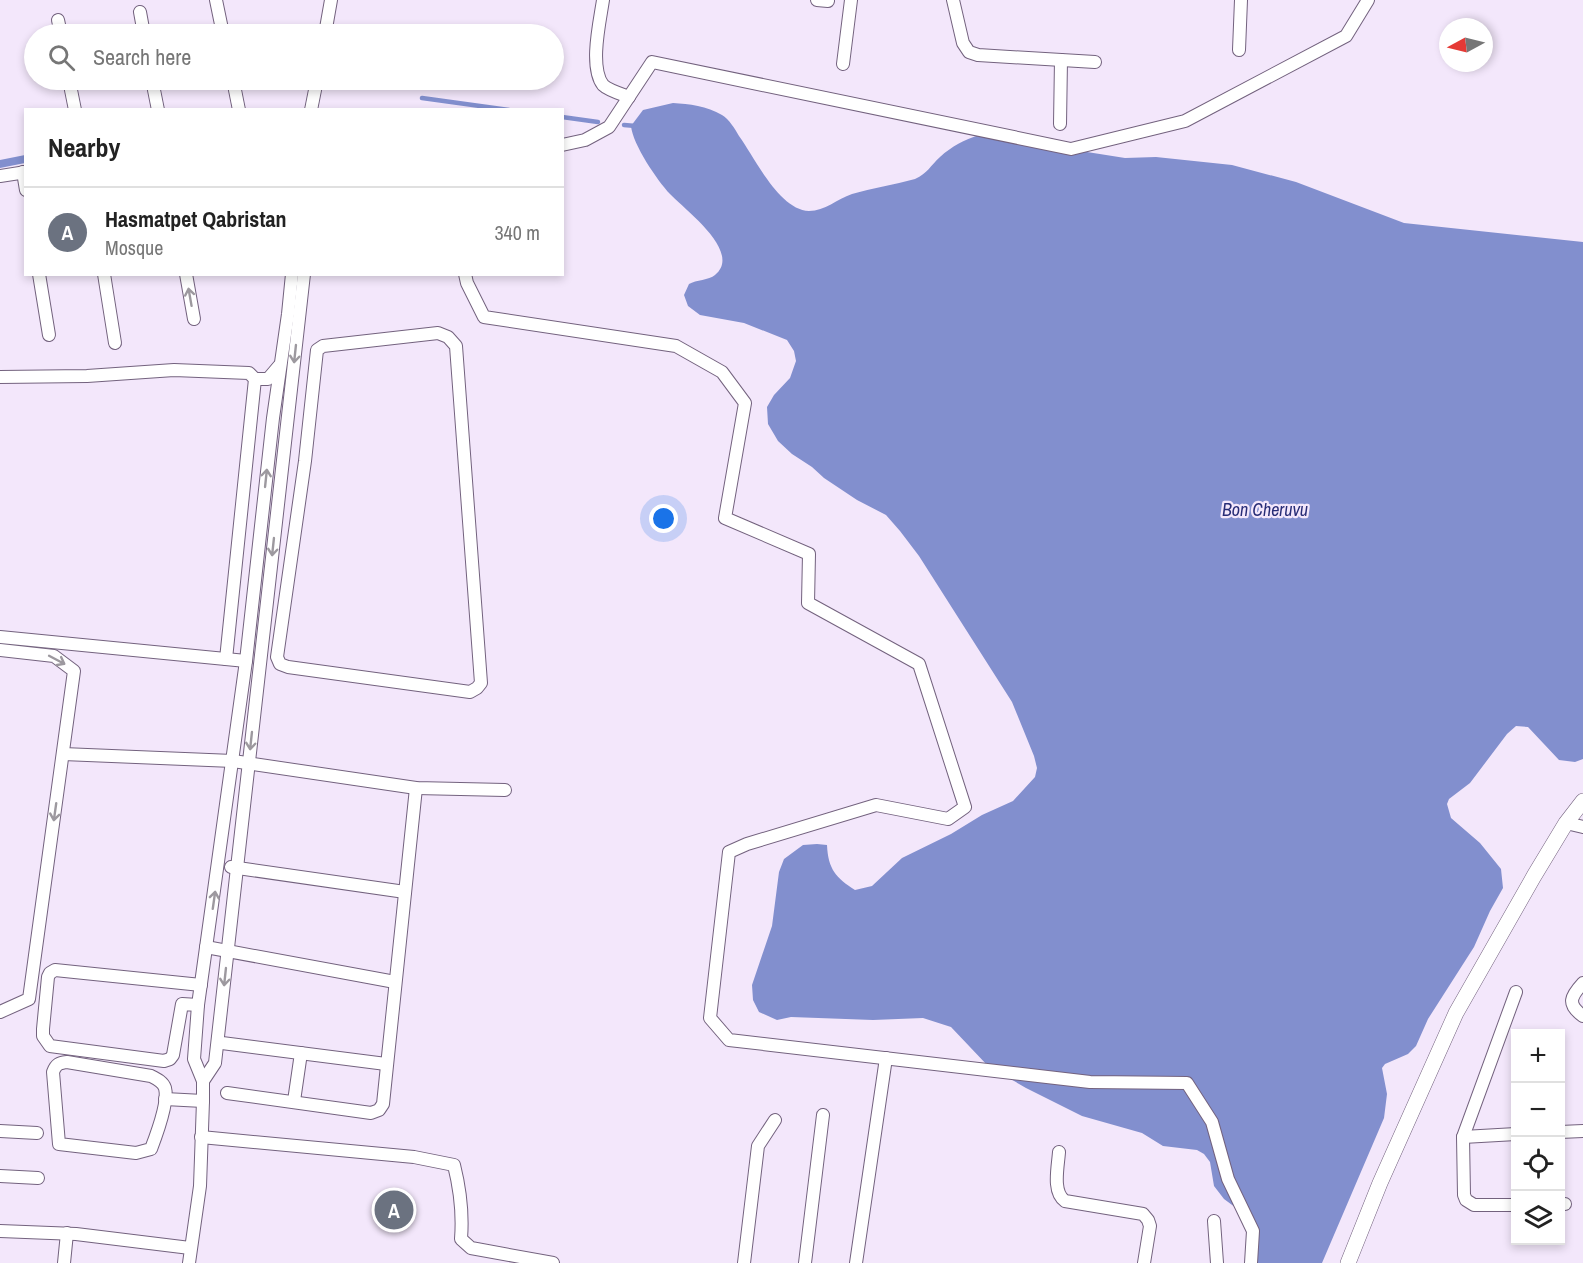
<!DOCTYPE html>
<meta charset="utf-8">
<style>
:root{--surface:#fff;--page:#f2f2f2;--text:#222;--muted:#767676;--line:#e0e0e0;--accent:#236978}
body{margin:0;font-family:"Archivo Narrow",sans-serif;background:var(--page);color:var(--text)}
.controls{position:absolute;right:18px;bottom:18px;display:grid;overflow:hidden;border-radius:0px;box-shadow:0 3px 9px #0003}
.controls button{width:54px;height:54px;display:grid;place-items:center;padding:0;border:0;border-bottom:2px solid var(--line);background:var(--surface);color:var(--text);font:30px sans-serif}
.compass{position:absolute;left:1439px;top:18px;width:54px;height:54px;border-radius:50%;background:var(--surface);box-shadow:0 3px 9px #0003;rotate:263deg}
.you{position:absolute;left:664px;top:519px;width:21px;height:21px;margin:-15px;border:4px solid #fff;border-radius:50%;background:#1a73e8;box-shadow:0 0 0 9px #1a73e833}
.badge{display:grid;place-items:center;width:39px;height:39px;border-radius:50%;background:var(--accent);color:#fff;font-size:20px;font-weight:700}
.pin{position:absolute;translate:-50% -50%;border:3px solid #fff;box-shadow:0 2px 6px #0006}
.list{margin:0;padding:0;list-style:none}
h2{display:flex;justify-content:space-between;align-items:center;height:78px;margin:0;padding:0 24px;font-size:26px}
h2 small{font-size:20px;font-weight:400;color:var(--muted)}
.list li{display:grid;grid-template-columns:39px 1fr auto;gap:18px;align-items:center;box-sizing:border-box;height:90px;padding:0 24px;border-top:2px solid var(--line)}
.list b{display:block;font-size:22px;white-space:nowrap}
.list p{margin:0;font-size:20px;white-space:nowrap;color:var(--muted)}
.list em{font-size:20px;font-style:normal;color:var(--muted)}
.icon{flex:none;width:33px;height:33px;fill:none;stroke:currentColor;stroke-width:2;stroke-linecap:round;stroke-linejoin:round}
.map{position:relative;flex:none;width:1583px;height:1263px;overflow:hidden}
.search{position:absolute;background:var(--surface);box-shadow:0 3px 9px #0003;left:24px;top:24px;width:540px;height:66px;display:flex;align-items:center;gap:15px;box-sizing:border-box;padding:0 21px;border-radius:33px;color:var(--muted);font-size:22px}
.panel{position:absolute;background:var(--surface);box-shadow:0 3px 9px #0003;left:24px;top:108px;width:540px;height:168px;border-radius:0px}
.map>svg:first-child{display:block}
</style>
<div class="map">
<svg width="1583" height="1263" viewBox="0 0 1583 1263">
<rect width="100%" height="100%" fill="#f3e7fb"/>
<g fill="#828fce">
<path d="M673,103c16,1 34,3 49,12 7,4 13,14 17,21 16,22 40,74 70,75 16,0 28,-12 43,-17 20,-6 42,-9 63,-15 13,-6 15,-13 25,-22 12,-11 24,-17 39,-22l146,23 31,-1 76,8 64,17 108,41 179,19v517l-8,3 -16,-2 -31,-33 -12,-1 -9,8 -37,49 -21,16 -2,5 4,14 29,25 21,26 2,19 -13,23 -16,36 -46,72 -12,27 -8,8 -23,10 -3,4 5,26 -3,24 -62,145h-64l-2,-31 -9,-16 -23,-17 -10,-13 -4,-24 -6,-8 -7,-4 -34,-4 -21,-13 -60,-17 -56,-28 -38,-22 -37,-39 -28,-9 -50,2 -82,-3 -14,3 -18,-8 -6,-12 -1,-15 20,-59 7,-54 5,-13 19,-14 14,-1 10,1c1,24 9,33 28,45l17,-4 30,-28 49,-24 31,-19 31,-14 22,-24 2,-9 -3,-12 -22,-54 -93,-146 -19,-25 -14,-16 -29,-15 -33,-22 -12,-11 -20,-13 -14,-13 -10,-17 -1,-17 7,-12 16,-17 6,-17 -2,-10 -7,-11 -43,-17 -44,-8 -12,-9 -4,-11 5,-11c7,-4 20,-4 26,-9 28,-23 -31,-66 -45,-81 -13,-14 -37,-49 -39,-68l12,-16z"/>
<path d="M25,155v8l-25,5v-8z"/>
</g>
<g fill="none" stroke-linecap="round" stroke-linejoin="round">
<g stroke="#828fce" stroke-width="4.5">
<path d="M422,98l87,12"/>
<path d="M562,117l36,5"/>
<path d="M624,125l12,1"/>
</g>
<g stroke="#73627e" stroke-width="14">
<g id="minor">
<path d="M216,0l7,34"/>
<path d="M603,0c-3,21 -14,67 0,85 5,5 18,9 26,12"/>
<path d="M817,0l11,1"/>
<path d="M953,0l10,43 6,9 9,3 117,7"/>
<path d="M140,12l4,22"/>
<path d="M58,20l3,14"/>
<path d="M325,34l6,-34"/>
<path d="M1239,50l2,-50"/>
<path d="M843,64l8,-64"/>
<path d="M69,80l6,30"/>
<path d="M152,80l6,30"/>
<path d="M233,80l6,30"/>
<path d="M311,110l6,-30"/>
<path d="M1060,124l1,-64"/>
<path d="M562,145l23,-5 24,-13 43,-65 419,87 114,-28 161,-85 22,-36"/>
<path d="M23,172l3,18"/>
<path d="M0,176l26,-4"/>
<path d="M39,274l10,61"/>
<path d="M104,274l11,69"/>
<path d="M186,274l8,45"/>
<path d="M465,274l2,9 17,34 192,29 46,26 23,31 -20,115 84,36 -1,49 111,61 46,143 -17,12 -72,-14 -129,39 -18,8 -19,166 19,22 361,42 97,1 25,39 16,57 25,52 -2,32"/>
<path d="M438,333l10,4 8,9 25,337 -4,5 -7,4 -182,-25 -8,-3 -3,-7 28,-196 12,-111 6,-4z"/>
<path d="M0,377l87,-1 87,-6 75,3 6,6 -29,280"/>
<path d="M255,379h13l11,-13"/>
<path d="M0,637l246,24"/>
<path d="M0,650l54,6 20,15 -45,328 -29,13"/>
<path d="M63,754l170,7 183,27 89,2"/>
<path d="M1566,823l17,4"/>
<path d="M231,867l174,25"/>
<path d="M206,947l189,35"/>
<path d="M1583,983c-12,13 -17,21 0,33"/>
<path d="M198,1005l-16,-1 -9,51 -3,4 -6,2 -114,-15 -7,-10v-7l5,-52 2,-4 5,-3 146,15"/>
<path d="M218,1041l4,2 164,21"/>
<path d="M67,1062l84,14c6,3 12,6 14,12 4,14 -9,48 -14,61l-15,4 -77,-9 -6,-72c3,-8 6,-9 14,-10z"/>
<path d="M203,1081l12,-18 89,-789"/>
<path d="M227,1093l144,20 8,-3 4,-6 33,-316"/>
<path d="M165,1099l38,2"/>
<path d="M294,1101l7,-48"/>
<path d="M0,1131l37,2"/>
<path d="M1560,1132l23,-1"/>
<path d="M201,1137l213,20 40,8c6,24 9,49 7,74l10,9 82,15"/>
<path d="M1463,1137l53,-3"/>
<path d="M1059,1152c-1,15 -7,40 6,49l78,13 5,6 2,6 -6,37"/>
<path d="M0,1176l38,2"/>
<path d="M1560,1204h5"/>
<path d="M1516,1205h-42l-8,-5 -2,-5 -1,-58 53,-145"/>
<path d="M1214,1221l3,42"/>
<path d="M0,1231l76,3 114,14"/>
<path d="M64,1263l3,-30"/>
<path d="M189,1263l11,-77 3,-85v-20l-9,-22 4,-54 48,-344 27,-243 15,-104 4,-40"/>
<path d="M744,1263l14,-117 17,-26"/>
<path d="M805,1263l18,-148"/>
<path d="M856,1263l30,-205"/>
</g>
</g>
<g stroke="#73627e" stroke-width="16">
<path id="tertiary" d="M1348,1263l32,-80 76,-170 78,-137 32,-53 17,-22"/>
</g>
<use href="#minor" stroke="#fff" stroke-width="12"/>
<use href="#tertiary" stroke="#fff" stroke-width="15"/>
</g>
<defs><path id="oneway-shaft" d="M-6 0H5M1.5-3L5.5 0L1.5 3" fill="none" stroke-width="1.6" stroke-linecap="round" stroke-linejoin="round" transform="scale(1.5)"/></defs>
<g stroke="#9d999f">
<use href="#oneway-shaft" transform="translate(190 297) rotate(-100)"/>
<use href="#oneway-shaft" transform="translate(295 354) rotate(96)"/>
<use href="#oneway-shaft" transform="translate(266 478) rotate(-84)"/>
<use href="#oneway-shaft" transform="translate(273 547) rotate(96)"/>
<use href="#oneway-shaft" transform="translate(57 660) rotate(28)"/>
<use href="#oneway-shaft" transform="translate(251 741) rotate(96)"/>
<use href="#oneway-shaft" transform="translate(55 812) rotate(98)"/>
<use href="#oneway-shaft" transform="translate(214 900) rotate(-82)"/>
<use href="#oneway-shaft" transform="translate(225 977) rotate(96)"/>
</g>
<g text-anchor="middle" stroke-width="4.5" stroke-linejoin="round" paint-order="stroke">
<g font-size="18" font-style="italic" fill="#272c76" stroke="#f3e7fb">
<text x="1265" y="516">Bon Cheruvu</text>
</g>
</g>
</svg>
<div class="controls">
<button>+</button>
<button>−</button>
<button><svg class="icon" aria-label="locate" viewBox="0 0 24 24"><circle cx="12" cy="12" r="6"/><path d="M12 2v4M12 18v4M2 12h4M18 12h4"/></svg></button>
<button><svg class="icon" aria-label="layers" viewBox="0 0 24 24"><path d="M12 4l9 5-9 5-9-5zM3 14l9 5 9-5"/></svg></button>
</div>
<svg class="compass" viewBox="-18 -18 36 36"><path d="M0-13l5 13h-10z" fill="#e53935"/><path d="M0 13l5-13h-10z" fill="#767676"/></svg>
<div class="you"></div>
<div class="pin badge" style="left:394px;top:1210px;background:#6b7280">A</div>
<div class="search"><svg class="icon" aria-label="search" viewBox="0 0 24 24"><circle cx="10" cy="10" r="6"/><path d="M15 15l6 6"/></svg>Search here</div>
<section class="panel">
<h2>Nearby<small></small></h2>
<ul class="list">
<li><span class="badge" style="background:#6b7280">A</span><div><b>Hasmatpet Qabristan</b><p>Mosque</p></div><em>340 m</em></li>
</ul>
</section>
</div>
